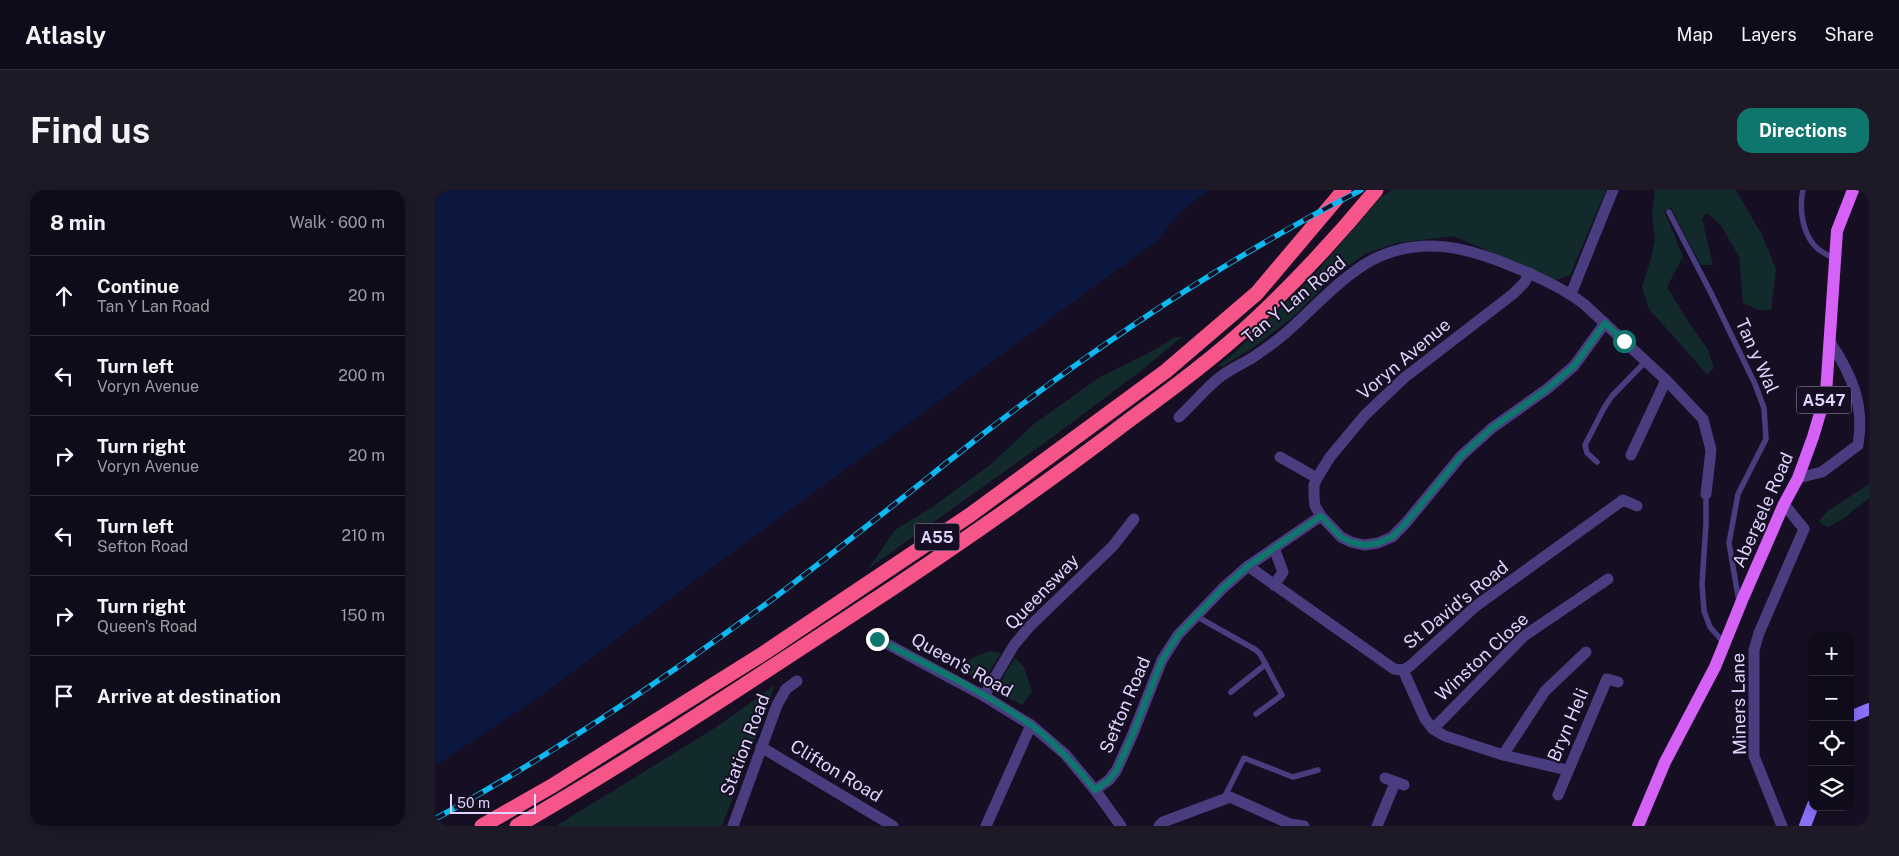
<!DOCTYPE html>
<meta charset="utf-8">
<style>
:root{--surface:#100b1a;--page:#1e1927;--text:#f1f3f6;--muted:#9c9ba2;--line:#302b39;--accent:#0f766e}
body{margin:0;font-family:"Public Sans",sans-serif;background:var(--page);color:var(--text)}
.controls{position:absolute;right:15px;bottom:15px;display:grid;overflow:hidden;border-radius:10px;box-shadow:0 2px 12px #0003}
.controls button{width:45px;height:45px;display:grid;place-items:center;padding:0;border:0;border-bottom:1px solid var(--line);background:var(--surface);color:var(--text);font:25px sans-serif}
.scale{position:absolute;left:15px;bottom:12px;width:86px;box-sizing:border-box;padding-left:5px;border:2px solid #ded4fd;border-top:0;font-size:14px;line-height:18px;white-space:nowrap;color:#ded4fd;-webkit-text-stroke:4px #160f23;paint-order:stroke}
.stop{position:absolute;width:15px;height:15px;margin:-11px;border:4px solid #0f766e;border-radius:50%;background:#fff}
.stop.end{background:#0f766e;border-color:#fff;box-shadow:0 1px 5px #0008}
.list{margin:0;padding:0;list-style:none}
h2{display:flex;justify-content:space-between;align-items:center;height:65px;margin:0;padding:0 20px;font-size:21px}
h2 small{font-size:16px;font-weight:400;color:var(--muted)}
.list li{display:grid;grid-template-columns:32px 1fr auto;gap:15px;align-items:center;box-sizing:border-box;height:80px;padding:0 20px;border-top:1px solid var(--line)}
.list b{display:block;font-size:19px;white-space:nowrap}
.list p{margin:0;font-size:16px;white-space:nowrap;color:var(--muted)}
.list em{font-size:16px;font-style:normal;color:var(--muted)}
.icon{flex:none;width:28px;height:28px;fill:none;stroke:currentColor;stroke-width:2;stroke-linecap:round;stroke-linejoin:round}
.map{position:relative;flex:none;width:1434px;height:636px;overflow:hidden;border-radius:15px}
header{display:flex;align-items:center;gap:30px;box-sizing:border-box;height:70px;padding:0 25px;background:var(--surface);border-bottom:1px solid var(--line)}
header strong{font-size:24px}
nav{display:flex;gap:28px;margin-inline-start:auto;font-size:18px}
.intro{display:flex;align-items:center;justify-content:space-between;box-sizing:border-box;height:120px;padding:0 30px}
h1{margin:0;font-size:35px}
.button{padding:12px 22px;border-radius:15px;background:var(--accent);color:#fff;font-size:18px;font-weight:700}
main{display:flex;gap:30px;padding:0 30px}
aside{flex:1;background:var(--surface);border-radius:15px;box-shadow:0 2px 12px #0003}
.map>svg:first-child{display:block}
</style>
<header>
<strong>Atlasly</strong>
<nav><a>Map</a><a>Layers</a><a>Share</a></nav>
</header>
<div class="intro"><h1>Find us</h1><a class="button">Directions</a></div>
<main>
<aside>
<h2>8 min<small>Walk · 600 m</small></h2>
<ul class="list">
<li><svg class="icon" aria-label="ahead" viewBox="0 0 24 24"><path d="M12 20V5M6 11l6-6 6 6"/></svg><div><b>Continue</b><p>Tan Y Lan Road</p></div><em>20 m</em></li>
<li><svg class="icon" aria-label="left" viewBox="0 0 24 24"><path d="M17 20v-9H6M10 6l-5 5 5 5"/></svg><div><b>Turn left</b><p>Voryn Avenue</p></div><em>200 m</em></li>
<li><svg class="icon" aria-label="right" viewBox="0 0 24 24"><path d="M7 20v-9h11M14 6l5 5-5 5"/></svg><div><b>Turn right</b><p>Voryn Avenue</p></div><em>20 m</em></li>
<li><svg class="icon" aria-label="left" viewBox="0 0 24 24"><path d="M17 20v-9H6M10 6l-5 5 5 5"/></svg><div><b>Turn left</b><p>Sefton Road</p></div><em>210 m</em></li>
<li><svg class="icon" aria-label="right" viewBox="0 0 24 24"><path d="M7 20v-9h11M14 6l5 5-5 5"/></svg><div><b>Turn right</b><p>Queen's Road</p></div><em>150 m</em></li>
<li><svg class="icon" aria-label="arrive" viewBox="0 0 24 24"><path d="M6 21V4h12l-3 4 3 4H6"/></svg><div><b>Arrive at destination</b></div></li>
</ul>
</aside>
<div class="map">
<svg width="1434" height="636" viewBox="0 0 1434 636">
<rect width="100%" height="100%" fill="#160f23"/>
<g fill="#132a2d">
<path d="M957,0h214l-36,85 -13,5 -104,-44 -57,7 -31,11 -31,22 -41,41 -39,30 -31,19h-5l15,-12 79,-77 69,-80z"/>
<path d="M1220,0h81l26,45 14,34 -5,41h-12l-16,-7 -4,-47 -19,-32 -14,-11 -4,6 11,46h-12l-30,-57 -7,3 19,45 -16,31 20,33 21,30 6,18 -7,6 -58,-65 -7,-22 9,-28 4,-20 -3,-25z"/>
<path d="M740,147h7l-40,33 -92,69 -182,130 27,-39 36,-22 59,-43 44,-41 66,-47 49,-24z"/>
<path d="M1434,294v14l-25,20 -16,9 -6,-3 -3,-3 9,-10z"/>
<path d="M555,461l11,2 -13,21 -14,4 -14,-10 12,-10z"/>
<path d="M580,468l9,9 8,24 -10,14c-5,-3 -14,-6 -18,-10 -9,-11 6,-28 11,-37z"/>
<path d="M340,495l-53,141h-166l159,-98z"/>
</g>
<path fill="#0c173f" d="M0,0h773c-20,14 -36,29 -49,49l-475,349 -146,110 -103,68z"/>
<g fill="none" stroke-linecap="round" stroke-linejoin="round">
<g stroke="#493d7f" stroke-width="5.5">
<path d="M1368,0c-4,19 -1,45 15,59 5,4 12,7 17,10"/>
<path d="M1234,22l42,81 44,91 9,24 2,31 -28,55 -9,49 10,59"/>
<path d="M1162,272l-10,-9 -2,-8 19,-37 8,-12 34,-35"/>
<path d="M1271,304v30l-4,60 2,27 6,16 14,16"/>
<path d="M761,426l60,34 4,4 22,41 -26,19"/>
<path d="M796,502l35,-28"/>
<path d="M789,608l20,-40 49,19 25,-7"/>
</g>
<g stroke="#493d7f" stroke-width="11">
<path d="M1095,83l-6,10 -11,11 -109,84 -39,37 -35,42 -13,21 -3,7v11l1,10 6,10 20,21 10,5 13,3 14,-2 14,-6 13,-13 56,-68 31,-28 55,-39 27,-23 31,-43"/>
<path d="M1136,104l42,-104"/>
<path d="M744,227c14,-13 26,-28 41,-40 9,-7 22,-13 32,-19 12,-8 26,-18 36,-27 28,-25 52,-53 84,-71 49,-25 95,-13 142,7 25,10 49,21 70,37l82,76 37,39 8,31 -5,44"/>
<path d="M1196,265l35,-75"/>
<path d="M845,267l37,21"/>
<path d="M1363,288l24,-6 36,-27c7,-40 -6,-70 -28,-103"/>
<path d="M813,376l146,103 9,1 7,-4 66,-60 147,-106 14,6"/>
<path d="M839,395l9,-13 -9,-24"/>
<path d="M443,449l106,57 47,29 34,29 30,36 26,36"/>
<path d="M968,480l22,49 8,10 12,7 58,19 64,15"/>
<path d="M549,506l30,-51 16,-19 83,-80 21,-27"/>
<path d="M998,539l91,-93 84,-57"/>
<path d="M326,557l132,79"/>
<path d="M1068,565l42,-64 41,-39"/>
<path d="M950,588l19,7"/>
<path d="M660,600l14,-10 7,-9 16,-35 30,-76 16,-25 45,-47 25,-22 73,-50"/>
<path d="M1123,605l49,-116 11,3"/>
<path d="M298,636l44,-121 9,-16 11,-8"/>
<path d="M551,636l45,-101"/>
<path d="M724,636l4,-4 67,-25 60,27 14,2"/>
<path d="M942,636l18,-43"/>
<path d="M1347,636l-28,-70v-106l5,-17 45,-104 -20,-25"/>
</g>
<g stroke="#8870f7" stroke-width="12">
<path d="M1415,527l19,-8"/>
<path d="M1370,636l8,-21"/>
</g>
<path stroke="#d561f7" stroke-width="12" d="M1203,636l27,-64 50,-95 28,-69 41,-94 14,-26 15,-41 13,-44 11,-162 16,-41"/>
<g stroke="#f6558a" stroke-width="15">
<path d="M47,636l70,-40 212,-133 206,-138 196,-144 91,-78 87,-103"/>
<path d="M82,636c114,-66 223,-138 333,-210 95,-62 188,-126 278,-195 45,-33 90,-66 131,-105 41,-39 80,-81 117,-126"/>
</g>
<g stroke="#0db7f0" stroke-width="5.5">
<path id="rail" d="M0,629c117,-64 228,-139 335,-218 72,-54 142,-111 213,-167 119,-92 244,-176 378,-244"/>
</g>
<use href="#rail" stroke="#160f23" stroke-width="4" stroke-dasharray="11" stroke-linecap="butt"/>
</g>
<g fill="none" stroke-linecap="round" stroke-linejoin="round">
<path stroke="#0f766e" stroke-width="6" d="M442,449c51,26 108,53 154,86 25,18 45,41 64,65l14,-10 7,-9 16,-35 30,-76 16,-25 45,-47 25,-22 73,-50 20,21 10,5 13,3 14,-2 14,-6 13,-13 56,-68 31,-28 55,-39 27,-23 31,-43 19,18"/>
</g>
<g text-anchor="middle" stroke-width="4" stroke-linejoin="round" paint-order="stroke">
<g fill="#160f23" stroke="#a299bc" stroke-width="1">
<rect x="1361.5" y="196.5" width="55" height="27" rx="4"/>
<rect x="479.5" y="333.5" width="45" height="27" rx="4"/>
</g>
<g font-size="16" font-weight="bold" fill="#ded4fd">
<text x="1389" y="216">A547</text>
<text x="502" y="353">A55</text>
</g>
<g font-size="18" fill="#ded4fd" stroke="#160f23">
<text transform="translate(859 110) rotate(-39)" y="6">Tan Y Lan Road</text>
<text transform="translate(1322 166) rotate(66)" y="6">Tan y Wal</text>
<text transform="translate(969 169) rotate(-40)" y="6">Voryn Avenue</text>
<text transform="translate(1328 320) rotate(-66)" y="6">Abergele Road</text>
<text transform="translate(607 402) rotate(-46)" y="6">Queensway</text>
<text transform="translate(1021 415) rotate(-39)" y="6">St David's Road</text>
<text transform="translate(1047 467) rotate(-43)" y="6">Winston Close</text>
<text transform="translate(527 475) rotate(29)" y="6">Queen's Road</text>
<text transform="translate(1304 514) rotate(-91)" y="6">Miners Lane</text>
<text transform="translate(690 515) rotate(-67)" y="6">Sefton Road</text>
<text transform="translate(1133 535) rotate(-67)" y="6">Bryn Heli</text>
<text transform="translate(310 555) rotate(-69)" y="6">Station Road</text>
<text transform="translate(401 581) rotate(31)" y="6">Clifton Road</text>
</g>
</g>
</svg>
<div class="controls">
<button>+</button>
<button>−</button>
<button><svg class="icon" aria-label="locate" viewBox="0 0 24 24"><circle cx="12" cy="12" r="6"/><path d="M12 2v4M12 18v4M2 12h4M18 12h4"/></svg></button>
<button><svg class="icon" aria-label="layers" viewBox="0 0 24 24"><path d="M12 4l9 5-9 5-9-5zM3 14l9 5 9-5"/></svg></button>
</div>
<div class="scale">50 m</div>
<div class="stop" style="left:1189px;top:151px"></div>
<div class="stop end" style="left:442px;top:449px"></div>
</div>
</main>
